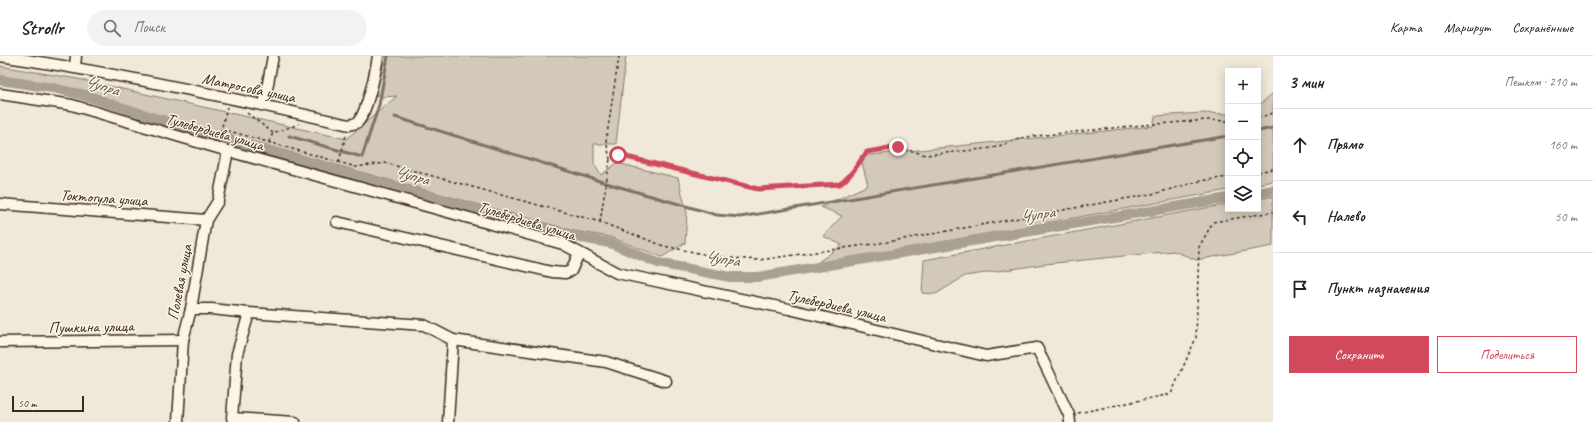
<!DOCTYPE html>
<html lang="ru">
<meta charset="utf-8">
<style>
:root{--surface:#fff;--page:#f2f2f2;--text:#222;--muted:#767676;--line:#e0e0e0;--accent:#d1495b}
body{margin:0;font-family:Caveat,sans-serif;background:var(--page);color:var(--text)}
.controls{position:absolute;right:12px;top:12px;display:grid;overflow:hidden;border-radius:0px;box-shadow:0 2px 10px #0003}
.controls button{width:36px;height:36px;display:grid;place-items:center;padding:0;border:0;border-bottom:1px solid var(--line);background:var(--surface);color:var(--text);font:20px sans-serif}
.scale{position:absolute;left:12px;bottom:10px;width:72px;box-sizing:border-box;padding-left:4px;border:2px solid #3b2a1e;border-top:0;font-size:11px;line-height:14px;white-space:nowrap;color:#3b2a1e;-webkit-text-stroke:3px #fcf5e5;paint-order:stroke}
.stop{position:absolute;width:12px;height:12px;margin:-9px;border:3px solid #d1495b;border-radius:50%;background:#fff}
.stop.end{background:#d1495b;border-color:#fff;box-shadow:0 1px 4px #0008}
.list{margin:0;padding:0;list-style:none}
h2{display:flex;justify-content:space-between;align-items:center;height:52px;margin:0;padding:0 16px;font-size:17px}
h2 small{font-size:13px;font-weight:400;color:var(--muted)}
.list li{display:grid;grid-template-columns:26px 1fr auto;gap:12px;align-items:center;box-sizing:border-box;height:72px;padding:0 16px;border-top:1px solid var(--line)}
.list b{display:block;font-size:15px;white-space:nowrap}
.list em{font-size:13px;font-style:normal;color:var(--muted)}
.actions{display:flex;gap:8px;padding:12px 16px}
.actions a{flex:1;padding:9px 0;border:1px solid var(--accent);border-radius:0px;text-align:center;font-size:14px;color:var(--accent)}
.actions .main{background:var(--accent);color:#fff}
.icon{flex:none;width:22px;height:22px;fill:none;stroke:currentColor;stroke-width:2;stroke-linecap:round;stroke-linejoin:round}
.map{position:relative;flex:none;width:1273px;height:366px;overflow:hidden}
header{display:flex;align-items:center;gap:24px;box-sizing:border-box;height:56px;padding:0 20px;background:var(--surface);border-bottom:1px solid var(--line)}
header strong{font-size:19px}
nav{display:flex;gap:22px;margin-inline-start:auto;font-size:14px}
.search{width:280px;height:36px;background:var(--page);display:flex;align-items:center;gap:10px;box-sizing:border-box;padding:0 14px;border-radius:22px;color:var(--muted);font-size:15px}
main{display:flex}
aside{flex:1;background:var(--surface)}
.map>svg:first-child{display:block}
</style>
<header>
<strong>Strollr</strong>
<div class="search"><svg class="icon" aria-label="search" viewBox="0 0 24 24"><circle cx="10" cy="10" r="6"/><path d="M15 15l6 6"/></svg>Поиск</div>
<nav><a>Карта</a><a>Маршрут</a><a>Сохранённые</a></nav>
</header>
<main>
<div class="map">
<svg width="1273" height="366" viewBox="0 0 1273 366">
<rect width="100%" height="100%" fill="#f0e9d9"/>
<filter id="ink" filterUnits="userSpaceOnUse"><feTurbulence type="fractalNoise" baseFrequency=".025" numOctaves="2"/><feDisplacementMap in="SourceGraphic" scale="8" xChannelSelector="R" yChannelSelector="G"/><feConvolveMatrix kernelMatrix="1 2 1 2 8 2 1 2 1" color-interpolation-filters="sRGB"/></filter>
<g filter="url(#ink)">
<g fill="#d2c9ba" stroke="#867a6c">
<path d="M384,0h242l-10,88h-22v20l7,11 16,-12 61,15 9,35 -2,30 -23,14 -52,-20 -36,-6 -181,-50 -246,-69 -60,-21 -35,-7 -52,-7v-11l78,13 268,60 51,-43 -14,1 -7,-2v-6l6,-18z"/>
<path d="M1273,37v88l-15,3v-78z"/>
<path d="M1203,57l25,1v76l-414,75 28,-20 -19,-9 19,-20 -21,-9 47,-22 -8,-29 293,-30 2,-10z"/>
<path d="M1273,140v50l-77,14 -22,-9 -129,13 -80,12 -29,18 -14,-1 2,-33 304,-56v5h30v-10z"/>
</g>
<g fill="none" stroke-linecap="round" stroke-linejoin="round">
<g stroke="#7e7163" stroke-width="3">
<path d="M395,61l211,66 111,32 23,2 488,-81"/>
<path d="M1258,75l15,-3"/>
<path d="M289,80l73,21 17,-52 9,-49"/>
</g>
<g stroke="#aaa091" stroke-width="10">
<path d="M0,24l53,8 29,7 134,42"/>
<path d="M223,83l353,98 34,6 48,20 72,14h28l470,-79"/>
<path d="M1258,137l15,-3"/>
</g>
<g stroke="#3b2a1e" stroke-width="13">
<g id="minor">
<path d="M0,0c117,17 234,42 349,69 3,-1 6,-1 9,-3 9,-10 18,-52 20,-66"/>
<path d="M75,11l1,-11"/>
<path d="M0,38l72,11 156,46 335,93 54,29 172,36 197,47 51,-8 32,67 1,7"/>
<path d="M264,49l9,-49"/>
<path d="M0,148l206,16"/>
<path d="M337,166l215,50 13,1 6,-2 8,-18"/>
<path d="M191,253h20l38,4 175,12 29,15 -5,82"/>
<path d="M249,257l-12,41 -5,64 63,4"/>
<path d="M453,284l153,22 60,19"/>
<path d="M0,286l183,-2"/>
<path d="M178,366l5,-82 8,-31 15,-89 12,-19 10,-50"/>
</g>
</g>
<g stroke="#3b2a1e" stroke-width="1.5" stroke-dasharray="3 3" stroke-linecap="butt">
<path d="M619,0l-13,85 4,18 8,-4 141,34 81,-5c12,-8 18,-21 27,-32l31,-5 28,8 67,-7 32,-11 107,-11 76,-6 20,1"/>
<path d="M247,57l26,20"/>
<path d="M1258,62l15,-5"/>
<path d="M222,73l134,38 29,-4 215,59 64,24 54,11 41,3 128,-18 270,-49 43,-12 28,-4"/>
<path d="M219,82l8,-31"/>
<path d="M269,86l4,-9 26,-9"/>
<path d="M339,106l7,-27"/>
<path d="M1258,116l15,-3"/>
<path d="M600,166l10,-63"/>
<path d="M1078,357l93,-19 25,-56 3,-91 14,-25 60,-10"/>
</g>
<use href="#minor" stroke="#fcf5e5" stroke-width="10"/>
</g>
</g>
<g fill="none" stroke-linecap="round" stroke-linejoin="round" filter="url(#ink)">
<path stroke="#d1495b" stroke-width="5" d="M618,99l140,34 82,-5c12,-8 18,-21 27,-32l31,-5"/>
</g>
<g text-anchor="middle" stroke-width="3" stroke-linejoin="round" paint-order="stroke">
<g font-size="16" fill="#3b2a1e" stroke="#fcf5e5">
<text transform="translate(249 31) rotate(12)" y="6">Матросова улица</text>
<text transform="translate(215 75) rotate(16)" y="6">Тулебердиева улица</text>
<text transform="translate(104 141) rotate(4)" y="6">Токтогула улица</text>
<text transform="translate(527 164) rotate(17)" y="6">Тулебердиева улица</text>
<text transform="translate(179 226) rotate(-79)" y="6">Полевая улица</text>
<text transform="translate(837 249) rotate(13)" y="6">Тулебердиева улица</text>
<text transform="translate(91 270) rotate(-1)" y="6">Пушкина улица</text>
</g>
<g font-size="17" font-style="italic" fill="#625346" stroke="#fcf5e5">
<text transform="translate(102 29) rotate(17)" y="6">Чупра</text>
<text transform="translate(412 119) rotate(15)" y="6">Чупра</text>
<text transform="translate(1037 158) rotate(-9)" y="6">Чупра</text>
<text transform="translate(722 202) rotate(8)" y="6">Чупра</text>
</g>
</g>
</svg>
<div class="controls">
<button>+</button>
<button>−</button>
<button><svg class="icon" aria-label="locate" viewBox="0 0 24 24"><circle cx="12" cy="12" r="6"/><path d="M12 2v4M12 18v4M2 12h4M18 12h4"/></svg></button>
<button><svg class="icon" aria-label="layers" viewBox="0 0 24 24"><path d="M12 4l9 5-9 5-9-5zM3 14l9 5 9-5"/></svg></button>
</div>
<div class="scale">50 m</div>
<div class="stop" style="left:618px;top:99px"></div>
<div class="stop end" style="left:898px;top:91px"></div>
</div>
<aside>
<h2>3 мин<small>Пешком · 210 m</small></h2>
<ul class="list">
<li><svg class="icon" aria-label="ahead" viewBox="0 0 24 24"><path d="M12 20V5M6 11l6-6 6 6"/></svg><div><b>Прямо</b></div><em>160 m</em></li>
<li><svg class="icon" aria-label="left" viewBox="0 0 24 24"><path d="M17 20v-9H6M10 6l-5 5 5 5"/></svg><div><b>Налево</b></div><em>50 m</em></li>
<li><svg class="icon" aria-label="arrive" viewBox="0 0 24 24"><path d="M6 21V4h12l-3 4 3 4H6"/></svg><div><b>Пункт назначения</b></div></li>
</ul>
<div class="actions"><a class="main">Сохранить</a><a>Поделиться</a></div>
</aside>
</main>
